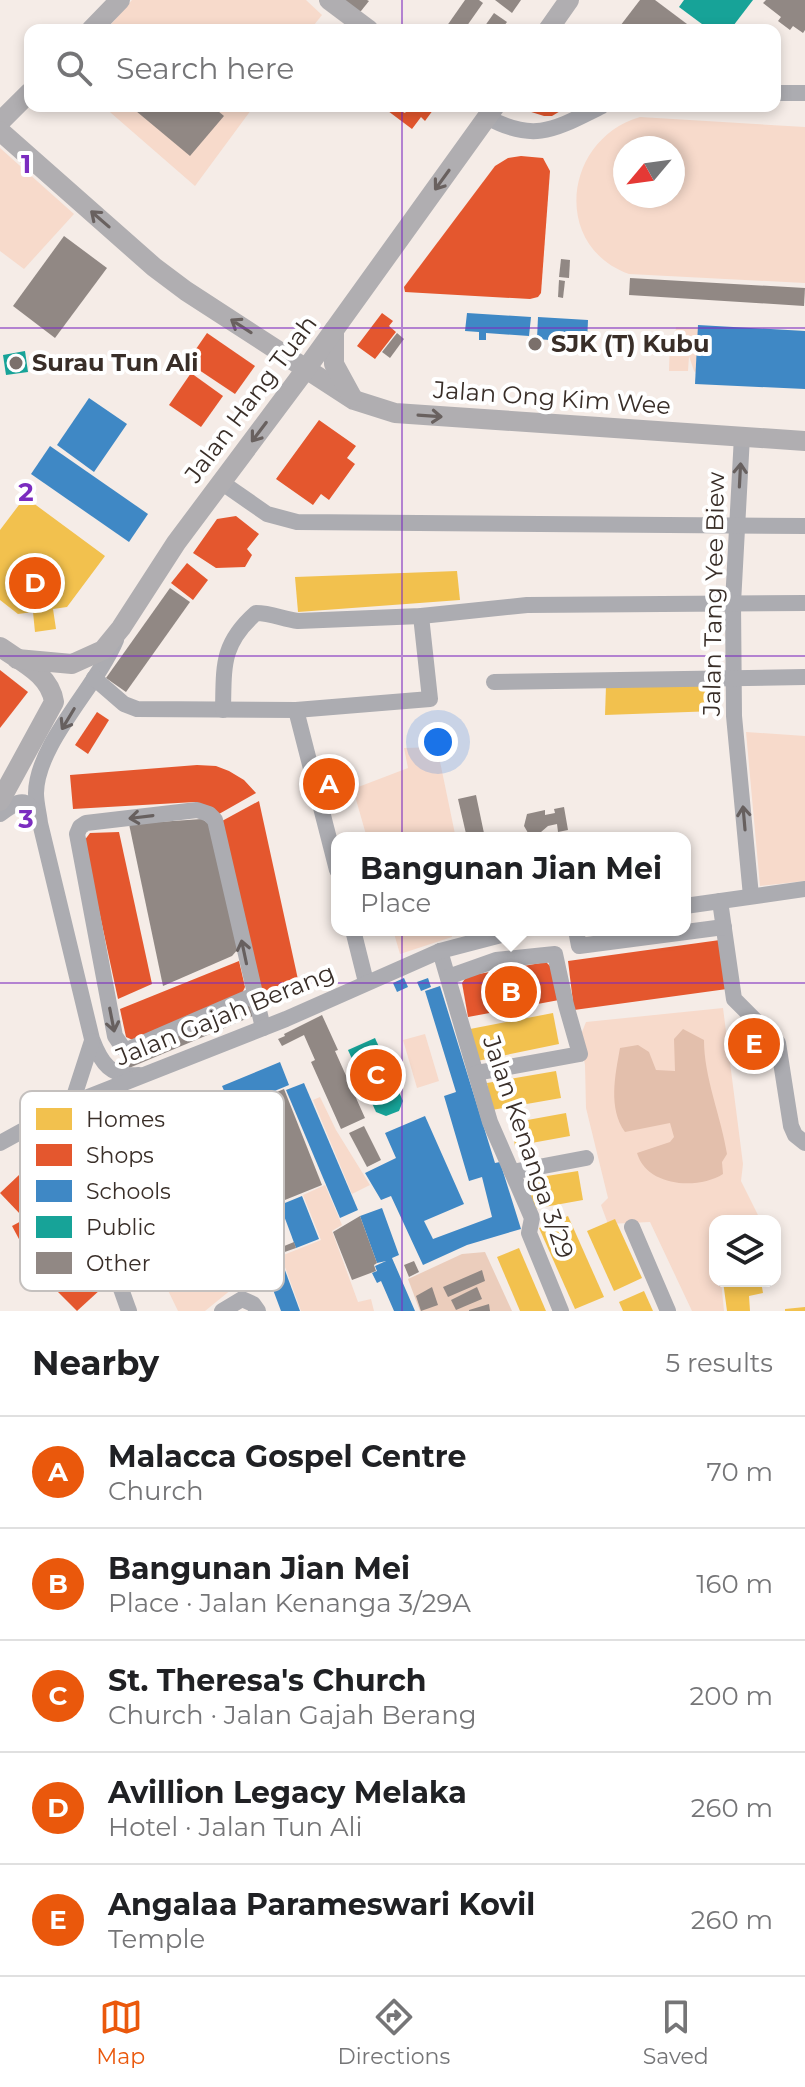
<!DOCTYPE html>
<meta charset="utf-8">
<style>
:root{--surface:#fff;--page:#f2f2f2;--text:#202124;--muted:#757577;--line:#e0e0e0;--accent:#ea580c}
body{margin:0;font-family:Montserrat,sans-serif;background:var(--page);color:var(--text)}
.controls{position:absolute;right:24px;bottom:24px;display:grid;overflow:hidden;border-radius:16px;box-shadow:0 4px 12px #0003}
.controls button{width:72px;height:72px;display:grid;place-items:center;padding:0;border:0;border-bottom:2px solid var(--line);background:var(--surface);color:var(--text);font:40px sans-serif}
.compass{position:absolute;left:613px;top:136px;width:72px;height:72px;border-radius:50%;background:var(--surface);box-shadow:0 4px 12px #0003;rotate:241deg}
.you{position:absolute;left:438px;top:742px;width:28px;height:28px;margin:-20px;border:6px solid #fff;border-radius:50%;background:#1a73e8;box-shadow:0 0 0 12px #1a73e833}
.badge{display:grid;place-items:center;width:52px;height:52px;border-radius:50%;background:var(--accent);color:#fff;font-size:26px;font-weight:700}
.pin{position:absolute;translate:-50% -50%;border:4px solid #fff;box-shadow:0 2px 8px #0006}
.popup{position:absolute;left:331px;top:832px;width:360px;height:104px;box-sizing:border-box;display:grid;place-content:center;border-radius:16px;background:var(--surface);filter:drop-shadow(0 2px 6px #0005);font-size:26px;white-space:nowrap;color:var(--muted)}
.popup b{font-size:30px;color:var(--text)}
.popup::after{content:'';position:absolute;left:50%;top:100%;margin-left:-16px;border:16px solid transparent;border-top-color:var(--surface)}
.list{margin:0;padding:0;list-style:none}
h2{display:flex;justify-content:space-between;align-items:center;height:104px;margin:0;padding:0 32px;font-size:34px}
h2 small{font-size:26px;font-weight:400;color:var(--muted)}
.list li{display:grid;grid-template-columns:52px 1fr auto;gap:24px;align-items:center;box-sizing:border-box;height:112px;padding:0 32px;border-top:2px solid var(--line)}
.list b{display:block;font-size:30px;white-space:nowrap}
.list p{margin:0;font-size:26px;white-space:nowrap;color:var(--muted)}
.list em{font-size:26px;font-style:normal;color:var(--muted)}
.icon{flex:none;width:44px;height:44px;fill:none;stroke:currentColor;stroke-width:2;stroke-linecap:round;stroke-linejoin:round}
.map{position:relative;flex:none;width:805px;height:1311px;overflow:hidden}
.search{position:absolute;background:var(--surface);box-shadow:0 4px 12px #0003;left:24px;right:24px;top:24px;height:88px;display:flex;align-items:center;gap:20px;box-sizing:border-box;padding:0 28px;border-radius:16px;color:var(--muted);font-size:30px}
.sheet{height:664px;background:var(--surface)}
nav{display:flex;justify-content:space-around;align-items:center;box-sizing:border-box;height:112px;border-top:2px solid var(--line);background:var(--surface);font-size:22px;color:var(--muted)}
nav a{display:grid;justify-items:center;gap:4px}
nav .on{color:var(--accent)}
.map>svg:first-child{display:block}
</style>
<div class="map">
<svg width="805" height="1311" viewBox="0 0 805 1311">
<rect width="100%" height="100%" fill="#f5ece7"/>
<g fill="#f7dacb" fill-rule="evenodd">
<path d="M132,0h174l16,15 -12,15h-204z"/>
<path d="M103,106h151l-59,80z"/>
<path d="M640,117l165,10v156l-176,-9c-78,-28 -65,-135 11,-157zM625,148h48v48h-48z"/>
<path d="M0,148l74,66 -50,55 -24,-18z"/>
<path d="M676,327l129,4 -104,47 -7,-7 -5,-15 -1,15h-19l1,-32h19v13l8,-14 -22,-2z"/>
<path d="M746,732l59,4v145l-45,5z"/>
<path d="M437,747l18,87 -15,4h-73l-14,-49 55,-21 -4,-20z"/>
<path d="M393,930h58l1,7 -52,17z"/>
<path d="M723,1008l20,156 -2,17 20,40h-46v60h6l3,30h-32l-42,-89 -42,2 -7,-19 7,-7 -22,-90 -1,-43 -5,-28 6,-15z"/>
<path d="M425,1034l14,47 -22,7 -14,-48z"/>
<path d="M320,1097l16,33 34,55 -18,9 -39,-94z"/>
<path d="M325,1185l17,40 -10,6 26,71 13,-3 3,12h-73l-20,-55 40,-16 -18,-45z"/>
<path d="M216,1256l16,33 -27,22h-27l-16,-33z"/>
</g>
<path fill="#ebcdbc" d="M485,1252l27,59h-92l-12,-32 54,-25z"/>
<path fill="#e3bfac" d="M683,1029l21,11c0,38 17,76 23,114l-5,8 1,12c-25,16 -76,13 -86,-21l33,-11 4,-5 -4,-14 -45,9c-17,-24 -10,-56 -5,-84l18,-3 11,7 7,18 19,1 -1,-32z"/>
<g fill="#f2c14e">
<path d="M25,497l80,59 -38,51 -14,2 3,20 -21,3 -2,-20 -15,2 -18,-14v-70z"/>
<path d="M457,571l3,29 -162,12 -3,-35z"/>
<path d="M714,684l2,27 -111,4 1,-29z"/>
<path d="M553,1013l6,31 -82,17 -7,-32z"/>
<path d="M556,1071l5,27 -69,12 -5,-27z"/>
<path d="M566,1113l4,23 -55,10 -4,-23z"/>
<path d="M578,1171l5,29 -50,9 -5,-30z"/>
<path d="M568,1216l36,81 -29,12 -36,-81z"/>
<path d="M615,1219l27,59 -28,13 -27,-60z"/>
<path d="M519,1248l27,63h-26l-23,-54z"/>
<path d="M723,1281h38l2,12 -14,3 1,15h-23z"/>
<path d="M644,1291l9,20h-30l-4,-9z"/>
<path d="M805,1307v4h-20v-2z"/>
</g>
<g fill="#e4572e">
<path d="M391,106l14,7 4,-5 -3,-2h30l-11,15 -4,-4 -9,12 -24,-18z"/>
<path d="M527,106h36l-1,4 -10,6h-8l-16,-5z"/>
<path d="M521,156l22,2 7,13 -9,122 -3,4 -8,2 -125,-7 -1,-5 91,-121 13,-8z"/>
<path d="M382,313l11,8 -4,5 7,6 -21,27 -18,-13z"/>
<path d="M207,333l48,33 -20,28 -48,-32z"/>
<path d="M191,373l32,23 -22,31 -32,-22z"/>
<path d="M319,420l37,26 -9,12 8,6 -26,36 -8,-6 -8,11 -37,-26z"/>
<path d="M236,516l23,18 -12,15 5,6 -7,12 -29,1 -23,-15 24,-34z"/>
<path d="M187,563l21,17 -15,20 -22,-17z"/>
<path d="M0,670l28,22 -28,36z"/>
<path d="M97,712l12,8 -21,34 -13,-9z"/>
<path d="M197,765l19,1 13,5 15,9 12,13 -37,21 -24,-12 -122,7 -3,-34z"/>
<path d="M259,801l40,183 -36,16 -41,-179z"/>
<path d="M119,832l33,152 -34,15 -34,-158 6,-8z"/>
<path d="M720,940l7,49 -153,21 -6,-49z"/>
<path d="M239,961l6,26 -5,11 -105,43 -9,-4 -6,-28z"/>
<path d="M546,962l7,7 6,31 -91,17 -6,-34 5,-7z"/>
<path d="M28,1163l28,1v21h-28z"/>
<path d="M19,1175l20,22 -18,18 -21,-22z"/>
<path d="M64,1196l12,30 -23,9 -13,-30z"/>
<path d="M36,1213l15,28 -24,13 -15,-28z"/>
<path d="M78,1234l14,27 -46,24 -15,-28z"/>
<path d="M81,1268l20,21 -24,22 -19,-19z"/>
</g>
<g fill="#3f88c5">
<path d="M467,313l64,4 -2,19 -43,-3v7h-7v-8l-14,-1z"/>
<path d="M538,317l50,3 -1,23 -50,-4z"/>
<path d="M698,325l107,6v58l-110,-5z"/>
<path d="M89,398l38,26 -33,48 -37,-27z"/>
<path d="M50,446l98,68 -19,28 -98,-68z"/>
<path d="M404,978l4,9 -11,5 -4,-9z"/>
<path d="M428,978l3,9 -10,4 -4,-9z"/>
<path d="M440,986l55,177 5,-1 21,67 -54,16 -44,20 -32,-69 -10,4 -16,-27 31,-15 -11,-25 40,-17 39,88 -40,17 9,18 59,-22 -10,-40 -13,4 -25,-85 12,-4 -31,-101z"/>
<path d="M280,1062l9,23 -58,24 42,103 -18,7 -44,-107 19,-8 -8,-18z"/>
<path d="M304,1083l54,127 -18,8 -54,-128z"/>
<path d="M302,1196l17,43 -23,9 -16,-43z"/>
<path d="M382,1208l17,47 -7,3 23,53h-21l-13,-30 -4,2 -5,-10 5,-2 -2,-5 11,-5 -9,2 -17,-47z"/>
<path d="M277,1249l2,5 21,57h-19l-21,-56z"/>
</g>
<g fill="#17a398">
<path d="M684,0h69l-23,30h-20l-31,-23z"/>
<path d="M25,351l3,21 -22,3 -3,-20z"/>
<path d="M759,1036l4,29 -19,3 -4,-29z"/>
<path d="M375,1038l28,63 -4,10 -13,5 -10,-4 -28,-62z"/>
</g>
<g fill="#918884">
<path d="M336,0h31l2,1 -8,10 -10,3z"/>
<path d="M465,0h14l4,3 -19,27h-20z"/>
<path d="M495,0h26l-9,13z"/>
<path d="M640,0h15l36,27 -3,3h-71z"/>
<path d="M766,0h39v30l-2,3 -10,-7 -3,4 -12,-9 3,-4 -18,-14z"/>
<path d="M494,13l13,9 -6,8h-19z"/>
<path d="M130,106h82l12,10 -34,40z"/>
<path d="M64,236l43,32 -52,70 -42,-32z"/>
<path d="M561,259l9,1 -1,18 -10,-1z"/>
<path d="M630,278l175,10 -1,18 -175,-11z"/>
<path d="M559,280l6,1 -2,17 -5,-1z"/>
<path d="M397,333l7,6 -14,19 -8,-6z"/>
<path d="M170,588l20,14 -64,90 -20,-14z"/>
<path d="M476,795l9,43h-18l-9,-39z"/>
<path d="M564,807l4,23 -10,2 -1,-8 -9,2 -7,6v6h-10l-7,-12 3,-12 18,-4v5l10,-2 -1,-4z"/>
<path d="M202,819l9,6 28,123 -7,8 -69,30 -34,-162z"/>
<path d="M249,1005l4,11 -124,52 -4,-11z"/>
<path d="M322,1015l16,35 -3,1 30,67 -24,11 -30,-67 4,-2 -11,-25 -22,11 -4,-7 7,-3 -1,-2z"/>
<path d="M284,1089l38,96 -47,19 -39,-95z"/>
<path d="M364,1126l17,34 -14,7 -18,-34z"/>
<path d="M360,1216l17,47 -3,2 2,6 -24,9 -19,-48z"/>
<path d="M294,1242l2,6 -17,6 -2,-5z"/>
<path d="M414,1261l5,11 -10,5 -5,-12z"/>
<path d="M482,1270l3,11 -37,16 -5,-10z"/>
<path d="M432,1287l6,18 -17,6 -5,-15z"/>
<path d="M477,1287l5,12 -26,11 -5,-10z"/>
<path d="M489,1304l1,7h-21v-1z"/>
</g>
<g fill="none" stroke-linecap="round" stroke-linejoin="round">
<g stroke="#acacb1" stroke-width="16">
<path d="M775,93h30"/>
<path d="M487,117c48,27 70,11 115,-11"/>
<path d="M742,436l-9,167 1,113 17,180"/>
<path d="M221,482l46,32 30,8 508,4"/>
<path d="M116,640c-19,46 -79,103 -80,153 0,10 3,21 4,30l52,216c9,24 19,39 47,36"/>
<path d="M94,678l30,26 13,5 159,1 134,-11 -9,-83"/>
<path d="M494,682l311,-5"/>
<path d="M223,710c1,-44 -2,-66 33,-97 15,0 27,6 42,8l123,-5 106,-11 278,-2"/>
<path d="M296,710l41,160"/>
<path d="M0,814c19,-14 27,-19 38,5"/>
<path d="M720,901l14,98 44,44 13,83 4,9 10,8"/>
<path d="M685,906l120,-17"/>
<path d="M353,930l13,52"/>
<path d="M576,930l3,16 145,-19"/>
<path d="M440,951l50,171 42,96 -3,15 32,78"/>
<path d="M448,977l48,-17 59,-6 11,51 14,49 -104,19"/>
<path d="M254,995l-125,54 -6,-1 -8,-12 -38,-202 3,-7 6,-4 111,-13 12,4 6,6 48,208"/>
<path d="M26,1130l28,1c22,15 62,147 75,180"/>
<path d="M0,1143l73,-40 213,-84 154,-68 80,-21"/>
<path d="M71,1145l-4,-21 1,-9 24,-74"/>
<path d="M512,1172l74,-14"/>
<path d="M88,1200l130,-52"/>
<path d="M632,1227l36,84"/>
<path d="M119,1286l132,-54"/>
<path d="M222,1311l20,-12 11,5 5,7"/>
</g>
<g stroke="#b0aeb1" stroke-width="20">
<path d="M329,0l40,30"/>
<path d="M91,30l29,-30"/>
<path d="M548,30l21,-30"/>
<path d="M0,122l30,-30"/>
<path d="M0,131l154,136 32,24 168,109 41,13 410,28"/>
<path d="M334,330v34l18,33"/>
<path d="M0,647c21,15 50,27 54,55l-54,99"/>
<path d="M17,659l55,5 31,-14 18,-22 55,-85 130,-174 189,-263"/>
</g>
</g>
<defs><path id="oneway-shaft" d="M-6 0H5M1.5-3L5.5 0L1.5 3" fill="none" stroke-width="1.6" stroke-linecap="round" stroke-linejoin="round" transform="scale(2)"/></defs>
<g stroke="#69615f">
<use href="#oneway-shaft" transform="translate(442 180) rotate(126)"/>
<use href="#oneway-shaft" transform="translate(100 219) rotate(-139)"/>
<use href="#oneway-shaft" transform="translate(241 326) rotate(-147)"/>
<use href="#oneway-shaft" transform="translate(430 416) rotate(4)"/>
<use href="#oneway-shaft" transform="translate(259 432) rotate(127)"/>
</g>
<g stroke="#67605f">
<use href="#oneway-shaft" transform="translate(740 475) rotate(-87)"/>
<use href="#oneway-shaft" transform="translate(68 719) rotate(121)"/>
<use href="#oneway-shaft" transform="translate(141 817) rotate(173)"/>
<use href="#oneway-shaft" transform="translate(744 818) rotate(-95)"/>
<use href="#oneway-shaft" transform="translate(244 952) rotate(-102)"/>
<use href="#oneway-shaft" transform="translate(112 1020) rotate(79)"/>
</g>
<path fill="none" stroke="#7b2cbf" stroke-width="2" stroke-opacity="0.55" d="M402,0v30M402,106v1205M0,328h805M0,656h805M0,983h805"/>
<g fill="#7b706b" stroke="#fff" stroke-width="3">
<circle cx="535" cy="344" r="8"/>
<circle cx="16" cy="363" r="8"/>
</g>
<g text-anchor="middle" stroke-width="8" stroke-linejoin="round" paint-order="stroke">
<g font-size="24" font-weight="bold" fill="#392e28" stroke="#fff" text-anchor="start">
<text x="551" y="352">SJK (T) Kubu</text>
<text x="32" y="371">Surau Tun Ali</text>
</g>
<g font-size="24" fill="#392e28" stroke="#fff">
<text transform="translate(552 398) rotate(4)" y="8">Jalan Ong Kim Wee</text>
<text transform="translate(251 399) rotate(-53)" y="8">Jalan Hang Tuah</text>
<text transform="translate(714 594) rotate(-89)" y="8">Jalan Tang Yee Biew</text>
<text transform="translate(225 1015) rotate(-22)" y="8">Jalan Gajah Berang</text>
<text transform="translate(528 1147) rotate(71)" y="8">Jalan Kenanga 3/29</text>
</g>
</g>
<rect x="20" y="1091" width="264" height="200" rx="12" fill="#fff" stroke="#c4c0be" stroke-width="2"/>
<rect x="36" y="1108" width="36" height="22" fill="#f2c14e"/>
<rect x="36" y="1144" width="36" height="22" fill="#e4572e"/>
<rect x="36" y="1180" width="36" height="22" fill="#3f88c5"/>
<rect x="36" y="1216" width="36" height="22" fill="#17a398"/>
<rect x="36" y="1252" width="36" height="22" fill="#918884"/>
<g font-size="22" fill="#392e28">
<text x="86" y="1127">Homes</text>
<text x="86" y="1163">Shops</text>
<text x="86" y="1199">Schools</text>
<text x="86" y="1235">Public</text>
<text x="86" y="1271">Other</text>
</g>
<g font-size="26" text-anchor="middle" font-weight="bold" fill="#7b2cbf" stroke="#fff" stroke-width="8" stroke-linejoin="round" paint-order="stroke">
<text x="26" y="173">1</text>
<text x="26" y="501">2</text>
<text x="26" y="828">3</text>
</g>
</svg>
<div class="controls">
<button><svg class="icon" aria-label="layers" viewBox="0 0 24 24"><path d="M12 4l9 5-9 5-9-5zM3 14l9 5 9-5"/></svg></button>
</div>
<svg class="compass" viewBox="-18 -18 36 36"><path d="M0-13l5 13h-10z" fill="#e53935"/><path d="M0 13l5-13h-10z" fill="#757577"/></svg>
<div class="you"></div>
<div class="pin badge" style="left:329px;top:784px">A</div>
<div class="pin badge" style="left:511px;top:992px">B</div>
<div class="popup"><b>Bangunan Jian Mei</b>Place</div>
<div class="pin badge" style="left:376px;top:1075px">C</div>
<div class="pin badge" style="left:35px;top:583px">D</div>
<div class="pin badge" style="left:754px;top:1044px">E</div>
<div class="search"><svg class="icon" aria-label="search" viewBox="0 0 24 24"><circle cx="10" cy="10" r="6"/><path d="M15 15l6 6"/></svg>Search here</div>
</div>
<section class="sheet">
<h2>Nearby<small>5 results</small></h2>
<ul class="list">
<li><span class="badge">A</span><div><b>Malacca Gospel Centre</b><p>Church</p></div><em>70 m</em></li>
<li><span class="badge">B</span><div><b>Bangunan Jian Mei</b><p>Place · Jalan Kenanga 3/29A</p></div><em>160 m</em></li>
<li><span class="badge">C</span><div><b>St. Theresa's Church</b><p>Church · Jalan Gajah Berang</p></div><em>200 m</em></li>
<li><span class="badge">D</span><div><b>Avillion Legacy Melaka</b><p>Hotel · Jalan Tun Ali</p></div><em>260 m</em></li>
<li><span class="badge">E</span><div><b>Angalaa Parameswari Kovil</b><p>Temple</p></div><em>260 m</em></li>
</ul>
</section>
<nav>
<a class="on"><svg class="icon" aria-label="map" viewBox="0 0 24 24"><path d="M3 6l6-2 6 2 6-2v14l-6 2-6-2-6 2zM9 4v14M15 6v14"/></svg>Map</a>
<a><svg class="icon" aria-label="directions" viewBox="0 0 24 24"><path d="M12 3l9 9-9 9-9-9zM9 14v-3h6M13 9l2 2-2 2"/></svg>Directions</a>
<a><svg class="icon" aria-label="saved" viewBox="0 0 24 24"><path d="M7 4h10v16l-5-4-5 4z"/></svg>Saved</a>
</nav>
